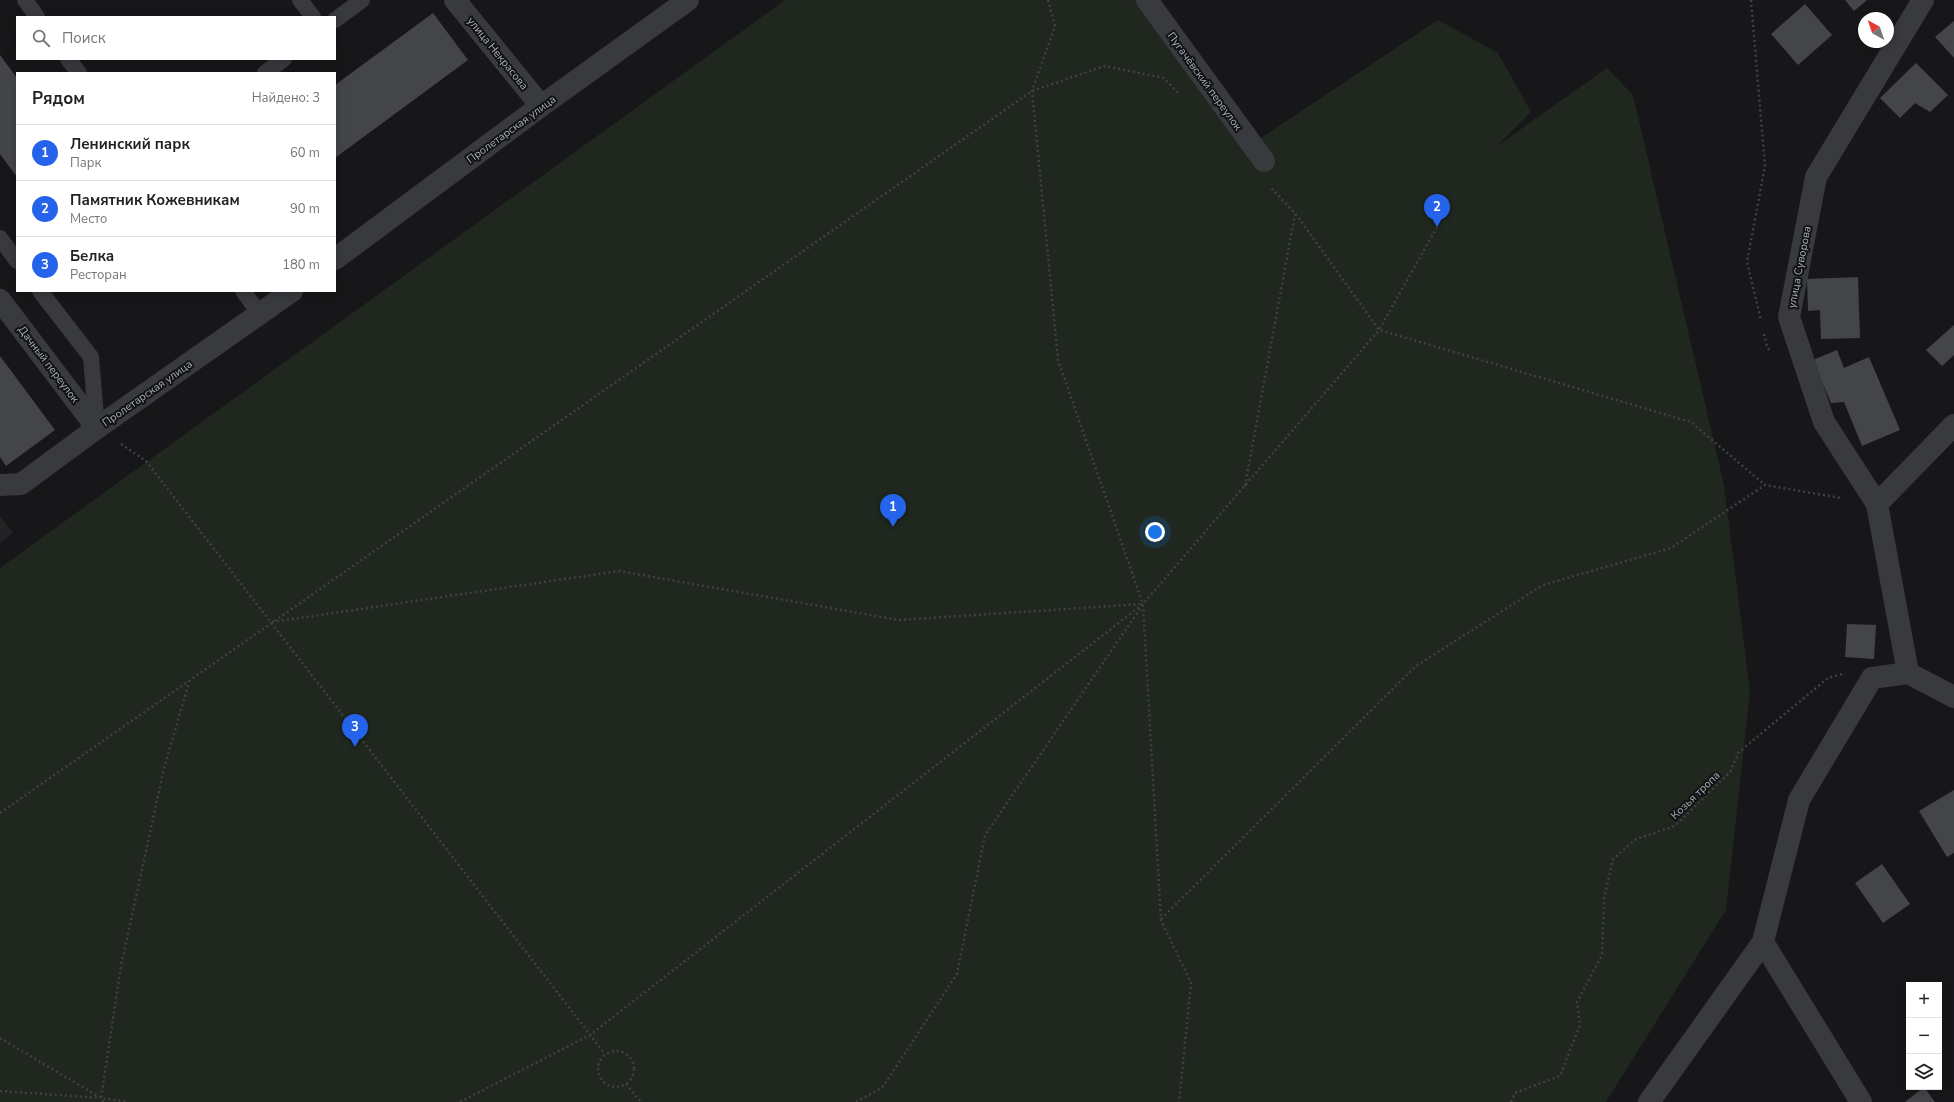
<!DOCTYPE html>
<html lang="ru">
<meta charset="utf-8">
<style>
:root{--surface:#fff;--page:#f2f2f2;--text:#222;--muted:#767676;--line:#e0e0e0;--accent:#2563eb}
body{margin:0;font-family:"Nunito Sans",sans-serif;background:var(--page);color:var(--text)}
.controls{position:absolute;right:12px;bottom:12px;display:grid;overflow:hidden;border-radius:0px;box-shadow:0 2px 10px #0003}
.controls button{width:36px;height:36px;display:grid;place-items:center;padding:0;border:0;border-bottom:1px solid var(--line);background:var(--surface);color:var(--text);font:20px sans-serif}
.compass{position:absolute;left:1858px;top:12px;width:36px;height:36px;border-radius:50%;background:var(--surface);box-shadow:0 2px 10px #0003;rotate:320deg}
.you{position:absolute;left:1155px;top:532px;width:14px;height:14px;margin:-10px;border:3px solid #fff;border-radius:50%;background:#1a73e8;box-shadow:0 0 0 6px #1a73e833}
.badge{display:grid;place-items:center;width:26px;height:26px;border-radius:50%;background:var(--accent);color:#fff;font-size:13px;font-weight:700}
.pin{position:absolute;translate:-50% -33px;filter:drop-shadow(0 1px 2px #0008)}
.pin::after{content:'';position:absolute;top:21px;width:14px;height:12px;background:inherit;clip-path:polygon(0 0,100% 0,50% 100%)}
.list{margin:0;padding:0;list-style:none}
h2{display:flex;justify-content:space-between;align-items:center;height:52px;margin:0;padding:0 16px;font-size:17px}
h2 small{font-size:13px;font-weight:400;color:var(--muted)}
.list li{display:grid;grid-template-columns:26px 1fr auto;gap:12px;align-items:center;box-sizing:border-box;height:56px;padding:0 16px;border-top:1px solid var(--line)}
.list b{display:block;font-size:15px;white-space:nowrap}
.list p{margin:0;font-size:13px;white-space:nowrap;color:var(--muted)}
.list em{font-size:13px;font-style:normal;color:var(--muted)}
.icon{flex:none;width:22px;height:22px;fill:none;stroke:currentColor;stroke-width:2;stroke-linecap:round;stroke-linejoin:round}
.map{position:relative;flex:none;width:1954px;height:1102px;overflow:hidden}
.search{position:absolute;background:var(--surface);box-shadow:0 2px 10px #0003;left:16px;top:16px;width:320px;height:44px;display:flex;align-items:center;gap:10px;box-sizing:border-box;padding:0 14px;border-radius:0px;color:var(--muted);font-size:15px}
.panel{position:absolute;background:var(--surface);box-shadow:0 2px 10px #0003;left:16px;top:72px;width:320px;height:220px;border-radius:0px}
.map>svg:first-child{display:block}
</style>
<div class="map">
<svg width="1954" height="1102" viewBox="0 0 1954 1102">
<rect width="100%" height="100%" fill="#171719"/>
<path fill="#232326" d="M0,516l13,17 -13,10z"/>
<path fill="#1f271f" d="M785,0h349l55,41 69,99 180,-120 60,33 33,59 -34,34 110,-78 26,27 91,390 26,206 -24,219 -120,192h-1606v-534z"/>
<g fill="#434549">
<path d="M1845,0h22l-13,11z"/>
<path d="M1805,4l27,31 -34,30 -27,-31z"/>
<path d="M433,13l35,47 -133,98v-73z"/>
<path d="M1954,21v37l-19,-21z"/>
<path d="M0,55l17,23v99l-17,-23z"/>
<path d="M1916,63l32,32 -18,17 -15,-9 -15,15 -20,-20z"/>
<path d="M1858,277l2,61 -39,1 -1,-29 -12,1 -1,-32z"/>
<path d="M1954,325v30l-12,11 -16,-16z"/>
<path d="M1837,350l7,18 25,-11 31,73 -38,16 -18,-44 -13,1 -18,-43z"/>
<path d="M0,356l55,74 -49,36 -6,-9z"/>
<path d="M1847,624l29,1 -2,34 -29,-2z"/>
<path d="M1954,790v63l-7,4 -28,-46z"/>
<path d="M1882,864l28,40 -27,19 -28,-40z"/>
<path d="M1924,1087l11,15h-30z"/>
</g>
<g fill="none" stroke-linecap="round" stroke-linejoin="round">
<g stroke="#3e4145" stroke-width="2.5" stroke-dasharray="2 3" stroke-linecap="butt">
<path d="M1048,0l7,26 -23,65 26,269 85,244 18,316 30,63 -12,119"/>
<path d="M1751,0l14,166 -18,96 14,58"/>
<path d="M1437,227l-58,103 312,92 74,63"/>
<path d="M1764,334l3,13 4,5"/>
<path d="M121,444l25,17 459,593"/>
<path d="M1245,486l50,-272"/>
<path d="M272,622l347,-51 280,49 244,-16"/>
<path d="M0,813l1032,-722 73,-25 59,12 16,17"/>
<path d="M1161,919l255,-253 127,-81 128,-37 94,-63 76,13"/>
<path d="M0,1038l101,60 27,4"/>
<circle cx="616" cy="1069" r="18"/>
<path d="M626,1084l15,18"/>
<path d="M0,1091l100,7"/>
<path d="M103,1102l-2,-4 20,-132 43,-198 26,-89"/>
<path d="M460,1102l130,-67 553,-431 236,-274 -84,-117 -25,-26"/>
<path d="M856,1102l26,-14 75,-114 28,-139 157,-229"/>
<path d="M1511,1102l4,-9 45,-17 20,-51 -3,-23 25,-47 2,-56 9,-40 23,-20 39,-13 55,-54 9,-20 89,-74 14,-4"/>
</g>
<g stroke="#383a3e" stroke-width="16">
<path d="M25,0l12,17"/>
<path d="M300,0l13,17"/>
<path d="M335,20l27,-20"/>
<path d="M68,59l11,14"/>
<path d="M265,73l19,-14"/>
<path d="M0,238l17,23"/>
<path d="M40,291l51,66 6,71"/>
<path d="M243,291l17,23"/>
</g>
<g stroke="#383a3e" stroke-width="22">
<path d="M455,0l86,106"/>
<path d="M1147,0l117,161"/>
<path d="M1923,0l-107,177 -27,140 35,105 53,82 77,-79"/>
<path d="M335,259l206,-153 147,-106"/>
<path d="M0,300l97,128"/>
<path d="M0,485l21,-1 76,-56 195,-137"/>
<path d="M1877,504l31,169"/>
<path d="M1763,942l98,160"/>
<path d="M1649,1102l114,-160 36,-142 73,-122 36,-5 46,24"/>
</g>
</g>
<g text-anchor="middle" stroke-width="4" stroke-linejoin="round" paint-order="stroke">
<g font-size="11" fill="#a9b1b8" stroke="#121214">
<text transform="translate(498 53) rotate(51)" y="4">улица Некрасова</text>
<text transform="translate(1205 81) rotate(54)" y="4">Пугачёвский переулок</text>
<text transform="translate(511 129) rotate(-36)" y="4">Пролетарская улица</text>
<text transform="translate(1799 267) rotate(-79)" y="4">улица Суворова</text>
<text transform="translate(49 364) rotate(53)" y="4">Дачный переулок</text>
<text transform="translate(147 393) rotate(-35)" y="4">Пролетарская улица</text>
<text transform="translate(1695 795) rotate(-44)" y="4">Козья тропа</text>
</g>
</g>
</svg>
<div class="controls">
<button>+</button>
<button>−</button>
<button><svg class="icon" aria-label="layers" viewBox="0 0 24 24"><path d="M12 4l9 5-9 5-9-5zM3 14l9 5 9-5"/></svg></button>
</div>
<svg class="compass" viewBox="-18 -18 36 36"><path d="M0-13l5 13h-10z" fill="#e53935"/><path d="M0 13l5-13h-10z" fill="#767676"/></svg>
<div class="you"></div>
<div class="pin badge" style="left:893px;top:527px">1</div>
<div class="pin badge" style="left:1437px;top:227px">2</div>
<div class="pin badge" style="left:355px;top:747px">3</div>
<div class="search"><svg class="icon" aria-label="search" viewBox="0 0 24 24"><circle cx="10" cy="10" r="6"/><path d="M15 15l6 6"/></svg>Поиск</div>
<section class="panel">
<h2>Рядом<small>Найдено: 3</small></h2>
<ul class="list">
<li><span class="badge">1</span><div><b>Ленинский парк</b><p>Парк</p></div><em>60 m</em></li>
<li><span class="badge">2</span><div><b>Памятник Кожевникам</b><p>Место</p></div><em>90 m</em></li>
<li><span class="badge">3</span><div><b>Белка</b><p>Ресторан</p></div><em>180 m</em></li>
</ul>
</section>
</div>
